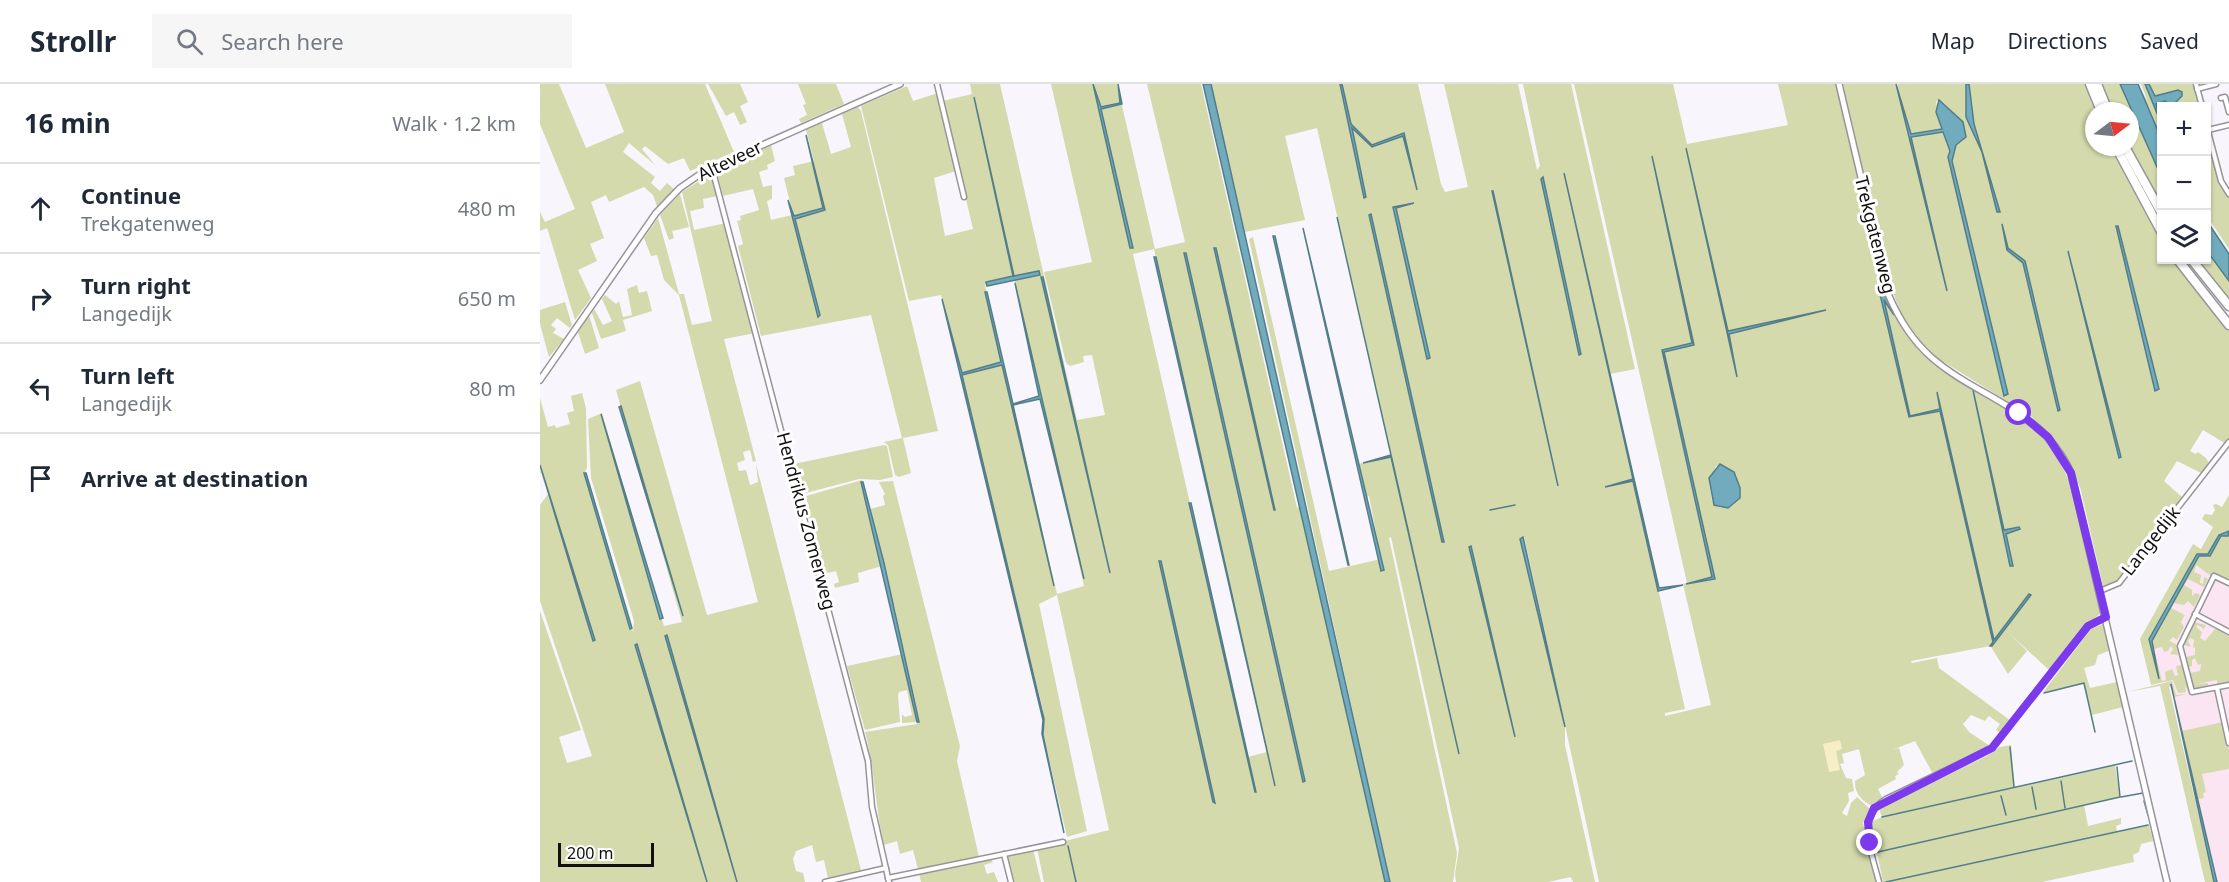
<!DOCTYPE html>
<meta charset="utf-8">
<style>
:root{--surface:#fff;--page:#f6f6f7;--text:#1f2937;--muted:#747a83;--line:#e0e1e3}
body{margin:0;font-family:"Noto Sans",sans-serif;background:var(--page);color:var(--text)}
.controls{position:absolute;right:18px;top:18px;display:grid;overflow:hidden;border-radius:0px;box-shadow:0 2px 4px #0004}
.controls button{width:54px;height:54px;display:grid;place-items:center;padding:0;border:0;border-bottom:2px solid var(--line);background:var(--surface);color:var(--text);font:30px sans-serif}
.compass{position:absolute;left:1545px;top:18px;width:54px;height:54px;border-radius:50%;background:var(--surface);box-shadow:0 2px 4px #0004;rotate:74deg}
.scale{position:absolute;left:18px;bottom:15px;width:96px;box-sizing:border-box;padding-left:6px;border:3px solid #100f11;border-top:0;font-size:16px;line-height:21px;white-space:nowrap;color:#100f11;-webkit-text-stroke:4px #fff;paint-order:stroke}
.stop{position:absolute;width:18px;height:18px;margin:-14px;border:4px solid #7c3aed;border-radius:50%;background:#fff}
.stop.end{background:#7c3aed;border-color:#fff;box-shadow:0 2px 6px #0008}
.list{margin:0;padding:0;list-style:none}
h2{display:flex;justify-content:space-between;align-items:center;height:78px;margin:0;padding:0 24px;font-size:26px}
h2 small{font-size:20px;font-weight:400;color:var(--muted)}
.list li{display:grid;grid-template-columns:39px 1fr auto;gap:18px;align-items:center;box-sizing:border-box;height:90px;padding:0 24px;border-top:2px solid var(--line)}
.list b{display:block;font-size:22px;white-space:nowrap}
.list p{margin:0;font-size:20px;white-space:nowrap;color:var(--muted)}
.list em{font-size:20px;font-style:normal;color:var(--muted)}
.icon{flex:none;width:33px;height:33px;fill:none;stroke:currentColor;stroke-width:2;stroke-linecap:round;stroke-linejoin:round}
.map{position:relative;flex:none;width:1689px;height:798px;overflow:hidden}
header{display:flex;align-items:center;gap:36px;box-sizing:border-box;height:84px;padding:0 30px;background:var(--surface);border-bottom:2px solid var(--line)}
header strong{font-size:28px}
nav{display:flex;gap:33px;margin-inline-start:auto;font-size:21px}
.search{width:420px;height:54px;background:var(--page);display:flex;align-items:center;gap:15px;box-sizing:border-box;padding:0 21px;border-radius:0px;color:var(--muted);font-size:22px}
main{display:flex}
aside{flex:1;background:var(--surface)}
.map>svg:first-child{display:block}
</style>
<header>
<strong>Strollr</strong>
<div class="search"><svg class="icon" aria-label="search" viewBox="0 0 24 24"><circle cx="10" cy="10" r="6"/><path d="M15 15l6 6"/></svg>Search here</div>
<nav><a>Map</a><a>Directions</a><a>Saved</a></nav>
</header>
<main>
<aside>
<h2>16 min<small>Walk · 1.2 km</small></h2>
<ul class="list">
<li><svg class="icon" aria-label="ahead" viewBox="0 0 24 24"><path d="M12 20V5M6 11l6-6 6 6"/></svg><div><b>Continue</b><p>Trekgatenweg</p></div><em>480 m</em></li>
<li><svg class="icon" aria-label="right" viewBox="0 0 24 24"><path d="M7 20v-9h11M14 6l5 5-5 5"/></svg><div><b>Turn right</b><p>Langedijk</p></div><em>650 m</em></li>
<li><svg class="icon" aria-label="left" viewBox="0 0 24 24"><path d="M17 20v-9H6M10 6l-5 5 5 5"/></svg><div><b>Turn left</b><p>Langedijk</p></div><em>80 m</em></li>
<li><svg class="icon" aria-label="arrive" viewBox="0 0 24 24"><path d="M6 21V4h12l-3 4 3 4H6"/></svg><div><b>Arrive at destination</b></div></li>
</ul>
</aside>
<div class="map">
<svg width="1689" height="798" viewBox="0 0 1689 798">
<rect width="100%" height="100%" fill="#f8f5fc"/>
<path fill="#fbe5f3" d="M1689,449v349h-14l-44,-194 -12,-9 -9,-38 49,-87z"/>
<g fill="#d4daac" fill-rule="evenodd">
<path d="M0,0h19l27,64 38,-16 -19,-48h100l29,68 -44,19 -6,-13 -16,6 -23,-18 -3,3 13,16 -26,-22 -6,9 32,25 -4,6 9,8 7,-8 8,7 -17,19 -5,-14 -9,-8 -35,15 -3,-7 -15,7 13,36 -14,6 7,17 -19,9 13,28 -16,22 -26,-86 -2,-6 -7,3v-19l5,10 30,-13 -35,-85z"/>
<path d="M168,0h32l8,18 -8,4 7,16 -7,3 -6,-13 -8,4z"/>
<path d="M258,0h38l8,20 -43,19 -2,-4 8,-4 -4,-10 3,-1z"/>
<path d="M430,0h30l77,336 28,-5 -13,-60 -9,1 1,6 -14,4 -4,-3 -22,-91 48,-10 -41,-178h66l38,165 30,-7 -38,-158h54l96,424 3,-1 85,375h-341l-7,-34 72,-18 -52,-235 -18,9 48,227 -20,6 -23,-100 -1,-27 -102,-415 -32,6 -48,-195 46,-20 6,15 25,-8 18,78 -22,7 11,58 28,-7 -30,-128 29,-7zM614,165l113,503 -19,5 -115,-503zM474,195l70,307 -27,8 -72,-309z"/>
<path d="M671,0h207l23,100 4,8 23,-5 -24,-103h74l19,86 3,-4 -17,-82h48l64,285 -25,5 75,335 -20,4v3l46,-11 -28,-121 4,-1 -113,-499h99l14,60 101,-19 -10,-41h60l56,229c11,18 22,38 39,51 38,29 89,44 118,84 30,40 39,115 51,164l-21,19 -31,40 -42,-39 19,19 -19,23 -17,-27 40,-51 -2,-2 -39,52 -79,15 1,2 25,-5 2,10 72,53 -9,13 -6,-4 4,-6 -11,-8 -4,5 -14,-6 -8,9 -4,-5 10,13 21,14 -57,28 -18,-33 -23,9 7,-2 5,17 -7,7 2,2 -4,2 1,3 -18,10 5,10 -11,7c-10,-5 -18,-13 -17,-25l10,-6 -6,-26 -17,5 2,9 -4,1 6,14 6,1 2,12 -6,2 1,8 -7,12 5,3 4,-13 6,-6 13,12 -7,14 14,59h-278l-75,-346 -3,3 44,188v18l30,137h-22l-2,-5 -23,5h-92l-1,-8 4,-26 -68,-311 -2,1 68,315 -4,29h-63l-141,-643 4,-2 76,334 52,-12 -12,-63 -3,1 -8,-33 34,-8 -75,-328 -32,8 20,84 -60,12zM1183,381l11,7 -13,36 -9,-7 -3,-20 7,-15z"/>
<path d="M1303,0h53l1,4 1,-4h68v33l17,35 -9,-28 -5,-40h117l11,27h-3v36h18l49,93 1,20h12l55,71v109l-3,4 -23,-14 -13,21 6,3 2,-2 8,6 4,7 -7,9 -26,-13 -13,20 19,17 -68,85 -12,3 -23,-99 -19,-40 -30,-31 -92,-57 -18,-17 -20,-28 -12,-32zM1396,17l8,2 19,19 -7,23 -8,2 -8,-21z"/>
<path d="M1561,0h19l41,92v31l-32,-60 1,-36h-17z"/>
<path d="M1598,0l10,18 -7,-18h53l6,22h-38l-1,32z"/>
<path d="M318,23l3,4 77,320 -35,7 8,35 -12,4 -4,-2 -7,-30 -4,-3 18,-4 -31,-123 -110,21 -23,-90 5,-2 -6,-23 4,-1 -1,-4 19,-6 -6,-21 -30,7 -6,-24 1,-4 53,-23 4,16 -8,4 1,4 -9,3 4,15 9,-2v14l-5,2 4,19 21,-5 26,101 -34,-138 11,-3 -2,-9 21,-5 -8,-31 16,-7 9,31 20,-7 -9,-33z"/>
<path d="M1666,45l14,56 9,11v53l-22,-33z"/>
<path d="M170,90l7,22 -14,3 1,9 -14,3 4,19 32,-7 29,110 -31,6 32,122 -3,1 -3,-12 -7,2 2,8 -8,3 2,8 7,-1 4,15 8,-3 -2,-18 105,406 -33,8 -4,-18 -8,2 -4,-17 -16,6 -3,8 3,12 7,2 2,9h-265v-271l41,119 -22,7 8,26 25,-7 -52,-155v-96l8,-11 -8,-24v-72l8,29 7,-2 1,3 14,-4 -3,-11 7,-2 -3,-15 11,-3 4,15 1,60 -2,3 48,161 1,-11 -43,-143 -3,-59 14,-6 62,213 18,-4 -66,-232 24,-9 67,234 51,-13 -79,-307 -15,-15 -7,-25 -6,1 -7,-18 14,-20 21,76h5l8,31 20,-4 -30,-129z"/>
<path d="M140,110l9,33 -17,4 2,7 -5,2 -9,-25z"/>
<path d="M1667,167l22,30v19l-32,-40h9z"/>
<path d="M97,201l2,8 8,-2 5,20 -29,9 3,11 -25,8 -9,-26 2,-4 9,16 9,-4 -10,-22 3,-4 11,9 3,-3 4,16 9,-2 -5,-26z"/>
<path d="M25,218l7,23 -2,3 -13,-10 -6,7 5,4 -3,4 11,6 -15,18 -9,-33v-14z"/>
<path d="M49,231l10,33 -14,6 -7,-22z"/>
<path d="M344,361l3,1 6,31 -13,3 -21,-1 -57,15 -8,-30z"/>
<path d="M322,396l8,29 15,-4 -2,-9 2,-2 -6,-12 14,-1 67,265 -3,15 22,96 -61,12 -5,-19 -13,4 -3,-13 -13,4c-9,-38 -9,-76 -19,-113l52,-8v-2l-15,1v-9l3,3 7,-2 -5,-25 -8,2 -1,3 2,27 -35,8 -18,-64 56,-12 -8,-46 -13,-42 -24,7 1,9 -24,6 -1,-4 5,-2 -3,-11 -13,3 -20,-77z"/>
<path d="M1689,411v36l-10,4 -11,19h-11l-48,86 10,40 -7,-40 47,-84 10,1 12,-21h8v46l-15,-8 -3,2 -15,-11 -2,7 7,3 -1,8 3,1 1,-7 4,2 -4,8 -16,-8 -4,6 8,5v6l4,-3 4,2 -6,12 -6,-6 -4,4 -10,-2 -3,5 14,7 -4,7 3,5 -7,13 -4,-3 -4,4 7,3 2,11 -8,-1 3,-5 -2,-3 -3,5 -4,1 -2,-5 -8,2 8,32 4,-1 -1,-8 7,-3 3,7 3,-1 -2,-9 6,-1 6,26 -3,-5 1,6 -8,1 -5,-13 -22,5 -11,-46 53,-95 8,5 12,-22 -11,-8 3,-5 7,1 3,-5 -2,-5 3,-1 6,3z"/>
<path d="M1659,534l7,5 -9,-4 -3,3 12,3 -2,4 -6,-4 -2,2 6,5 -2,6 5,3 10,-12 3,1 -4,-3 15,7 -6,-1 6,3v46l-12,3v-5l-20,4 11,-1v3l-15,3 -3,-16 10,-2 1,-7 -3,1 -3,-7 -3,2v6l-4,1 -2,-10 9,-2v-8l-2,1 1,-8 -4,-2 -2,3 3,6 -7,-2 4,-11 -5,8 1,9 -2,-6 13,-26z"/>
<path d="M1563,540l8,26 -13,5 -3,10 -11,3 6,20 27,-6 6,25 -31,8 -9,-31 -39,9v-2l47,-62z"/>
<path d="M1632,597l4,14 11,-1 -13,3 -3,-12 -2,2 45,195h-9l-45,-196 -33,6z"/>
<path d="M1683,638l6,28v19l-27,5 4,18 -3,1 1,5 -6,1 -16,-68z"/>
<path d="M1471,661l4,42 100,-22 5,32 -36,8 4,21 33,-8v6l-5,2 1,5 32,-6 4,16 -12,3 -2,8 -6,3 1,7 -92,20h-159l-12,-60 11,-5 -3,-8 108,-53 13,-9z"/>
<path d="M493,765l8,33h-28l-6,-27z"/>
<path d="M450,774l3,4 -9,3 3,9 7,-2 4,10h-77l-2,-9z"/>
</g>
<path fill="#f7edc7" d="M1300,656l2,9 -6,2 4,19 -11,2 -6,-28z"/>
<g fill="#70acbd" stroke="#537d89" stroke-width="1.5">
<path d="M553,0l8,23 19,-4 -2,-19 4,20 -21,5 32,139h-3z"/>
<path d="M663,0h8l12,53 167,745h-5z"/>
<path d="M800,0h2l9,40 21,21 32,-12 13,57 -14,-54 -31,11 -20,-19 14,69 -2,1z"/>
<path d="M1356,0l15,50 31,-5 -6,-17 3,-12 24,22 3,15 -10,8 -4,16 56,233 -4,2 -56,-239 2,-6 -7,-19 -32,5 36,154z"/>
<path d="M1426,0h3l5,40 26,88h-3l-15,-60 -16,-35z"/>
<path d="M1580,0h18l23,54v38z"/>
<path d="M1605,0h4l6,12 23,-6 4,2v4l-10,10 -7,-5 -9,3 5,19z"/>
<path d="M434,13l40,179 25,-5 1,4 -53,11 -1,-4 27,-6z"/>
<path d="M266,51l19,75 -30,9 25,96 -2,2 -30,-117 6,16 29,-8z"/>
<path d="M1146,64l42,183 98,-21 -97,24 8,43z"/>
<path d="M1112,72l42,189 -30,7 51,227 -29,5 26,-7 -50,-227 30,-7z"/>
<path d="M1024,89l95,415 24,-3 -25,6 -25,-110 -28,6 28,-8z"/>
<path d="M1003,93l38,177 -2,1 -38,-176z"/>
<path d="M952,107h1l65,295z"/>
<path d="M874,119l-18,5 34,150 -3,1 -34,-152z"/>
<path d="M831,130l73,328h-2l-73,-327z"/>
<path d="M797,133l122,537 -68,-297 -28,6 28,-8z"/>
<path d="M1667,137l22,33v27l-22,-30z"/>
<path d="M1462,140l6,24 17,13 35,149 -2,1 -35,-148 -16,-13z"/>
<path d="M1576,142h2l41,163 -4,2z"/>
<path d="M763,144l81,342 -3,1z"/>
<path d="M733,152h2l74,329h-1z"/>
<path d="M674,164h2l59,262h-1z"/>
<path d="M1528,167l53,206 -2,1z"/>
<path d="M644,169h2l119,528 -2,1z"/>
<path d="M614,173h2l119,529z"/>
<path d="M501,193h2l67,296z"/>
<path d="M475,199l69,296 -44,-180 -27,6 41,181 -52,-221 -40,10 82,344 -1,16 21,98 -22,-99 1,-14 -101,-421 20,74 39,-11 -16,-70h2l26,112 26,-8z"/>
<path d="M1339,206h4l11,25 -10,-15 26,116 30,-7 -3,-17 57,248 35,-46 2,1 -39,51h-2l3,-4 -53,-231 -31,6z"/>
<path d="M1433,306l31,140 15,-3 1,2 -14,5 7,32h-3z"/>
<path d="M81,322l62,210 -64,-209z"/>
<path d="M61,330l62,204 -3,1z"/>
<path d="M1180,380l14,8 6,16v10l-12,10 -14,-3 -5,-27z"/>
<path d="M0,381l55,175 -2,1z"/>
<path d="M44,389h2l46,155 -2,1z"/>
<path d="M321,398h2l21,81 35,159h-2z"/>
<path d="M649,419h2l65,289h-1z"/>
<path d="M1689,447l-1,5h-7l-11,20h-11l-47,85 7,38 -10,-40 48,-85h11l11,-19z"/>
<path d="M983,453l42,190 -45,-188z"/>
<path d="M931,462l44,191 -46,-190z"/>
<path d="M619,477h2l54,242 -2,-1z"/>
<path d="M127,551l70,247 -72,-246z"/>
<path d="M97,560l70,238 -72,-237z"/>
<path d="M1631,600v1l46,197h-3z"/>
</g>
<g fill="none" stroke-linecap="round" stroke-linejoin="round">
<g stroke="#537d89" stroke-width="1.5">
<path d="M950,426l25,-5"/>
<path d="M1504,609l40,-10 11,49"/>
<path d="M1470,663l4,40"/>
<path d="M1521,697l4,27"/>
<path d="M1492,703l4,22"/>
<path d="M1461,712l5,19"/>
<path d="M1581,713l22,-4 1,4"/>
<path d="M1604,717l4,14"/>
<path d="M1342,733l250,-56"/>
<path d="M528,762l8,36"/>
<path d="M1338,768l242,-55 -3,-30"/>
<path d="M1346,798l262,-57"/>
</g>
<g stroke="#97949b" stroke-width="7">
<g id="street">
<path d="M397,0l27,113"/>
<path d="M1656,0l6,22"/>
<path d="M1657,5l19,-5"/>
<path d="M1681,14l4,-1 4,15"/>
<path d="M1666,40l15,57 8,13"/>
<path d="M1668,46l21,-5"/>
<path d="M172,84l156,593 4,46 17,75"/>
<path d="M1689,499l-15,-7 -34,70 12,46 37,-7"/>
<path d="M1560,507l19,-8 110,-141"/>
<path d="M1655,530l34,18"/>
<path d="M1677,604l12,55"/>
<path d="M464,770l7,28"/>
<path d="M348,794l175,-36"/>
<path d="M285,798l61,-14"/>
<path d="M1339,798c-7,-29 -24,-64 7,-83l106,-51 96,-122 18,-9"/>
</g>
</g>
<g stroke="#97949b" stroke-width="8">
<g id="secondary">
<path d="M1299,0l50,212c10,23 23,44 42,61 48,42 111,51 140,116l96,409"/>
<path d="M0,296l116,-167 24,-25 26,-18 194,-86"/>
</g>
</g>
<g stroke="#97949b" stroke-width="11">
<g id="highway">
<path d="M1550,0l11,27"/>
<path d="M1557,0l11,27"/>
<path d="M1576,63l46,86"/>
<path d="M1585,63l37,67"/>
<path d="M1638,176l51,65"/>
<path d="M1652,176l37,46"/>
</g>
</g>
<use href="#street" stroke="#fff" stroke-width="4"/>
<use href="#secondary" stroke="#fff" stroke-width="5"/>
<use href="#highway" stroke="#fff" stroke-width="8"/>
</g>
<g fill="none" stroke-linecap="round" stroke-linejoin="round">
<path stroke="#7c3aed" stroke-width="8" d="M1330,759l-2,-21 6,-14 118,-60 96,-122 18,-9 -35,-144 -23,-36 -29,-24"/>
</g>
<g text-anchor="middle" stroke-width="6" stroke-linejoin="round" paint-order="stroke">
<g font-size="18" fill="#100f11" stroke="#fff">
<text transform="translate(190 77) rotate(-26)" y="6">Alteveer</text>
<text transform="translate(1335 151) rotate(76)" y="6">Trekgatenweg</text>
<text transform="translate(266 437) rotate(75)" y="6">Hendrikus Zomerweg</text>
<text transform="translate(1611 457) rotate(-52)" y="6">Langedijk</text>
</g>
</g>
</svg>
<div class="controls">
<button>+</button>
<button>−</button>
<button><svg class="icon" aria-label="layers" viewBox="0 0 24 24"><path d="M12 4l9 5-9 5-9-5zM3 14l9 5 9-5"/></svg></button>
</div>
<svg class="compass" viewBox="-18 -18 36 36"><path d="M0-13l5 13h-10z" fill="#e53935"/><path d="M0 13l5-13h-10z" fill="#747a83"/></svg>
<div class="scale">200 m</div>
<div class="stop" style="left:1479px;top:329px"></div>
<div class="stop end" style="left:1330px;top:759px"></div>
</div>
</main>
